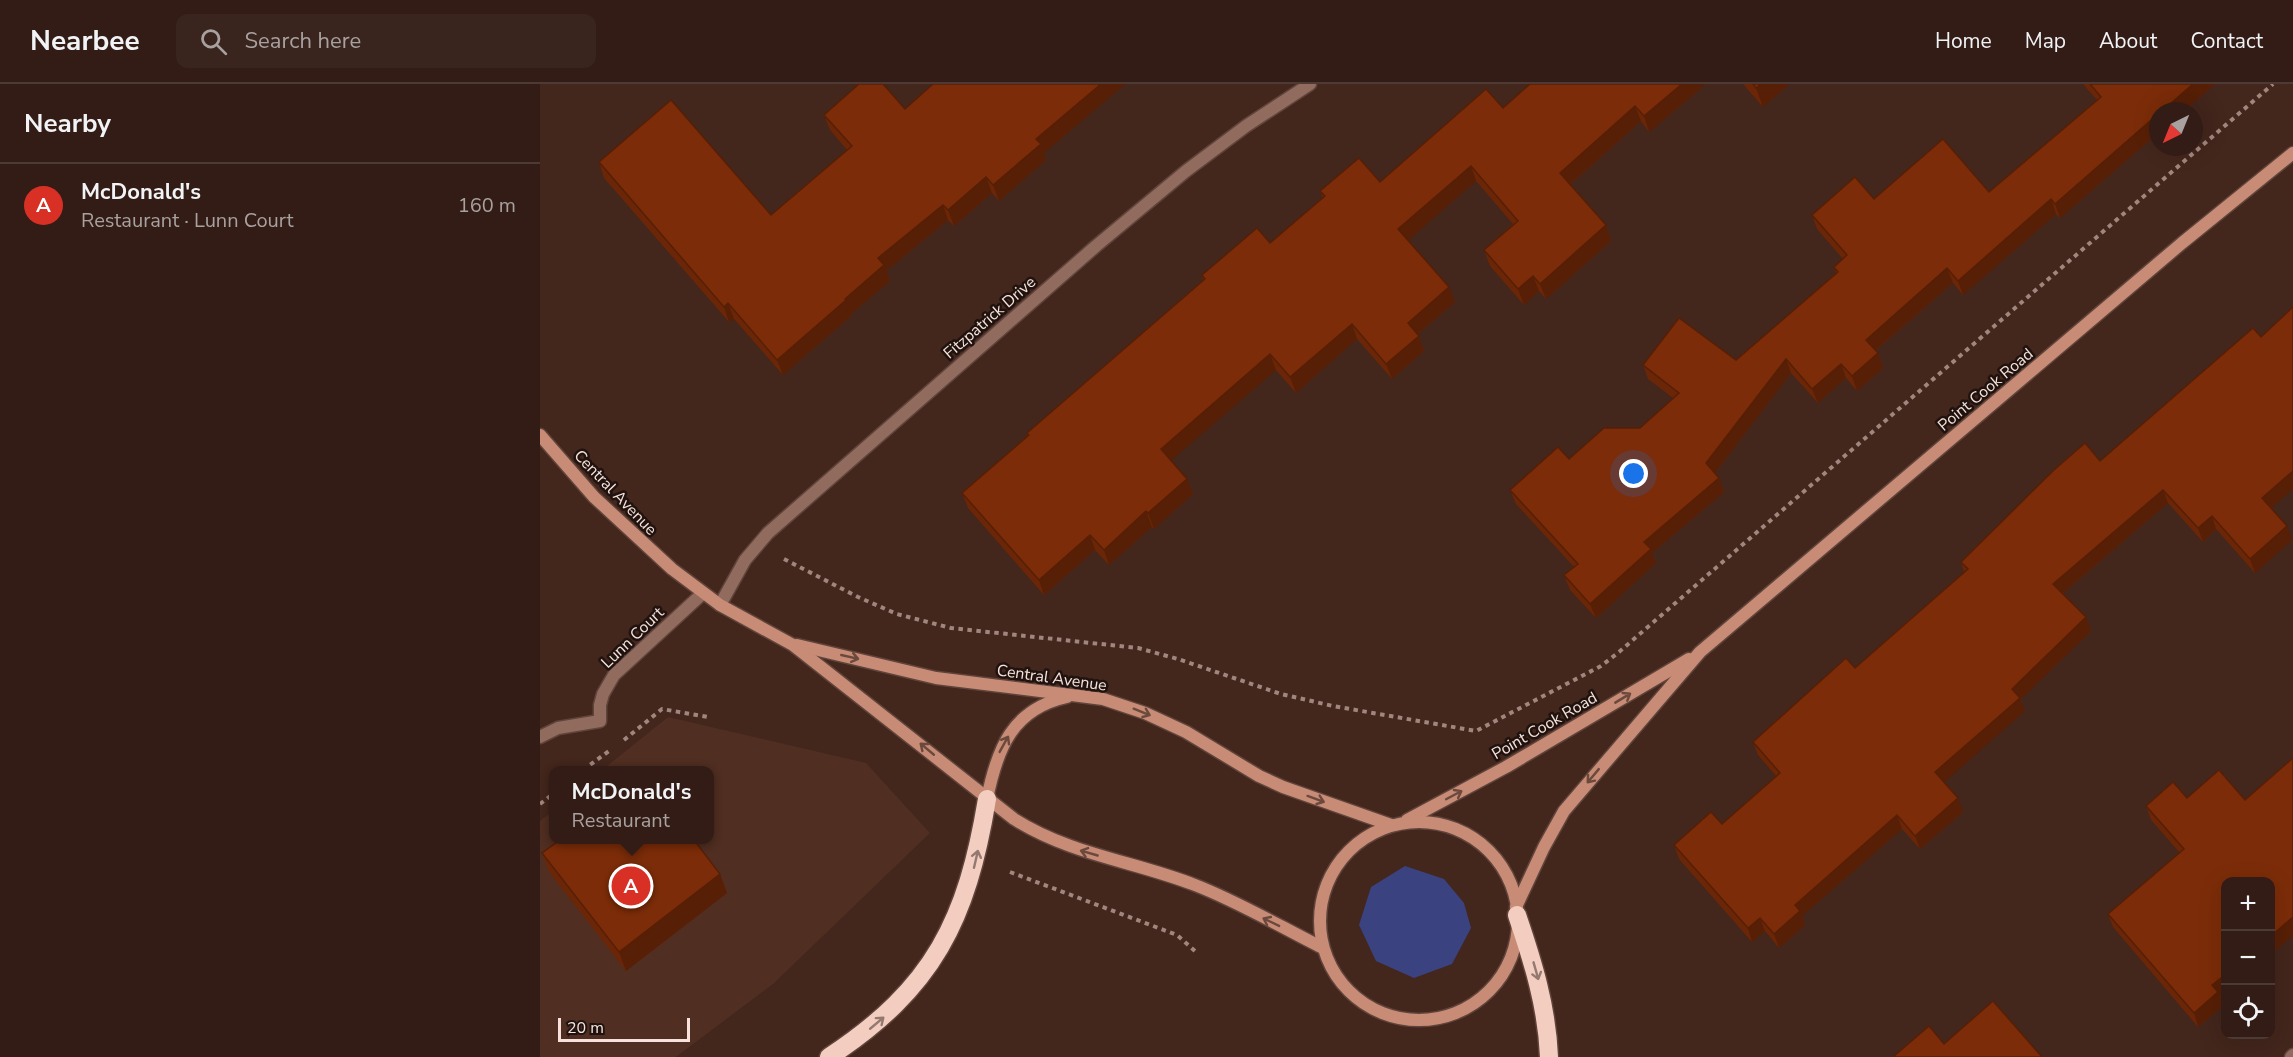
<!DOCTYPE html>
<meta charset="utf-8">
<style>
:root{--surface:#321c15;--page:#3a251e;--text:#f1f3f6;--muted:#a8a1a0;--line:#4d3a34;--accent:#d93025}
body{margin:0;font-family:"Nunito Sans",sans-serif;background:var(--page);color:var(--text)}
.controls{position:absolute;right:18px;bottom:18px;display:grid;overflow:hidden;border-radius:12px;box-shadow:0 6px 24px #0002}
.controls button{width:54px;height:54px;display:grid;place-items:center;padding:0;border:0;border-bottom:2px solid var(--line);background:var(--surface);color:var(--text);font:30px sans-serif}
.compass{position:absolute;left:1609px;top:18px;width:54px;height:54px;border-radius:50%;background:var(--surface);box-shadow:0 6px 24px #0002;rotate:223deg}
.scale{position:absolute;left:18px;bottom:15px;width:132px;box-sizing:border-box;padding-left:6px;border:3px solid #f6e2db;border-top:0;font-size:16px;line-height:21px;white-space:nowrap;color:#f6e2db;-webkit-text-stroke:4px #20130f;paint-order:stroke}
.you{position:absolute;left:1094px;top:390px;width:21px;height:21px;margin:-15px;border:4px solid #fff;border-radius:50%;background:#1a73e8;box-shadow:0 0 0 9px #1a73e833}
.badge{display:grid;place-items:center;width:39px;height:39px;border-radius:50%;background:var(--accent);color:#fff;font-size:20px;font-weight:700}
.pin{position:absolute;translate:-50% -50%;border:3px solid #fff;box-shadow:0 2px 6px #0006}
.popup{position:absolute;left:9px;top:682px;width:165px;height:78px;box-sizing:border-box;display:grid;place-content:center;border-radius:12px;background:var(--surface);filter:drop-shadow(0 2px 4px #0005);font-size:20px;white-space:nowrap;color:var(--muted)}
.popup b{font-size:22px;color:var(--text)}
.popup::after{content:'';position:absolute;left:50%;top:100%;margin-left:-12px;border:12px solid transparent;border-top-color:var(--surface)}
.list{margin:0;padding:0;list-style:none}
h2{display:flex;justify-content:space-between;align-items:center;height:78px;margin:0;padding:0 24px;font-size:26px}
h2 small{font-size:20px;font-weight:400;color:var(--muted)}
.list li{display:grid;grid-template-columns:39px 1fr auto;gap:18px;align-items:center;box-sizing:border-box;height:84px;padding:0 24px;border-top:2px solid var(--line)}
.list b{display:block;font-size:22px;white-space:nowrap}
.list p{margin:0;font-size:20px;white-space:nowrap;color:var(--muted)}
.list em{font-size:20px;font-style:normal;color:var(--muted)}
.icon{flex:none;width:33px;height:33px;fill:none;stroke:currentColor;stroke-width:2;stroke-linecap:round;stroke-linejoin:round}
.map{position:relative;flex:none;width:1753px;height:973px;overflow:hidden}
header{display:flex;align-items:center;gap:36px;box-sizing:border-box;height:84px;padding:0 30px;background:var(--surface);border-bottom:2px solid var(--line)}
header strong{font-size:28px}
nav{display:flex;gap:33px;margin-inline-start:auto;font-size:21px}
.search{width:420px;height:54px;background:var(--page);display:flex;align-items:center;gap:15px;box-sizing:border-box;padding:0 21px;border-radius:12px;color:var(--muted);font-size:22px}
main{display:flex}
aside{flex:1;background:var(--surface)}
.map>svg:first-child{display:block}
</style>
<header>
<strong>Nearbee</strong>
<div class="search"><svg class="icon" aria-label="search" viewBox="0 0 24 24"><circle cx="10" cy="10" r="6"/><path d="M15 15l6 6"/></svg>Search here</div>
<nav><a>Home</a><a>Map</a><a>About</a><a>Contact</a></nav>
</header>
<main>
<aside>
<h2>Nearby<small></small></h2>
<ul class="list">
<li><span class="badge">A</span><div><b>McDonald's</b><p>Restaurant · Lunn Court</p></div><em>160 m</em></li>
</ul>
</aside>
<div class="map">
<svg width="1753" height="973" viewBox="0 0 1753 973">
<rect width="100%" height="100%" fill="#43261c"/>
<path fill="#502e21" d="M128,633l198,46 64,70 -157,151 -97,73h-136v-236l13,-10v29h156v-70h-107z"/>
<path fill="#3a4280" d="M865,782l39,13 20,24 7,25 -19,36 -38,14 -38,-17 -17,-36 12,-38z"/>
<g fill="none" stroke-linecap="round" stroke-linejoin="round">
<g stroke="#60443b" stroke-width="15">
<g id="minor">
<path d="M180,521l25,-45 23,-27 328,-287 90,-75 60,-45 64,-42"/>
<path d="M0,653l18,-9 42,-7v-16l3,-11 11,-19 88,-81"/>
<path d="M1751,973l2,-2"/>
</g>
</g>
<g stroke="#60443b" stroke-width="15">
<g id="secondary">
<path d="M0,351l54,62 78,72 48,36 73,40 221,174c57,36 120,42 181,66 44,17 86,42 128,63"/>
<path d="M257,561l139,33 167,21 42,14 41,19 73,44 24,11 108,38"/>
<path d="M447,715c10,-50 25,-90 80,-102"/>
<path d="M867,736l99,-53 183,-108"/>
<circle cx="879" cy="837" r="99"/>
<path d="M976,823l28,-60 20,-36 136,-159 482,-409 111,-90"/>
</g>
</g>
<g stroke="#60443b" stroke-width="21">
<g id="motorway">
<path d="M977,831c16,47 30,92 32,142"/>
<path d="M289,973c105,-69 138,-137 158,-258"/>
</g>
</g>
<g stroke="#9f867e" stroke-width="4" stroke-dasharray="4.5 4.5" stroke-linecap="butt">
<path d="M244,475l74,38 39,17 54,14 187,20 40,11 103,35 52,12 143,25 125,-65 18,-14 654,-568"/>
<path d="M84,656l38,-31 46,8"/>
<path d="M43,686l26,-19"/>
<path d="M0,720l13,-10"/>
<path d="M470,788l167,63 19,17"/>
</g>
<use href="#minor" stroke="#916b5d" stroke-width="12"/>
<use href="#secondary" stroke="#c88b76" stroke-width="12"/>
<use href="#motorway" stroke="#f3cdbf" stroke-width="18"/>
</g>
<g fill="#6b2607">
<path d="M393,0h192l-81,69 2,7 -47,41 -7,-8 -38,33 -6,-6 -62,51 4,10 -39,33v2l-68,59 -49,-56 -5,3 -125,-144 -5,-16 172,53 76,-65 -17,-20 -6,-15 81,-6z"/>
<path d="M990,0l175,1 -56,47 -8,-11 -71,64 36,40 5,16 -65,58 -7,-8 -15,14 -34,-39 -6,-16 29,-26 -37,-43 -68,59 41,47 6,15 -37,32 6,17 -32,28 -35,-40 -61,54 -20,-23 -105,90 16,19 6,15 -39,35 -2,-2 -43,38 -14,-15 -51,45 -76,-87 -6,-15 66,-58 -1,-2 176,-153 -1,-5 68,-32 53,-45 -3,-7 60,-9 123,-74z"/>
<path d="M1203,0h46l-26,23z"/>
<path d="M1543,0h132l-31,27h-26v22l-98,85 -4,-4 -93,81 -10,-12 -78,68 3,2 5,15 -26,23 -11,-13 -28,25 -27,-30 -76,100 4,5 5,14 -72,61 4,10 -60,55 -26,-28 -6,-15 10,-8 -58,-63 -6,-14 59,-31 71,-31 33,-30 -25,-19 -5,-14 93,-5 100,-87 -2,-6 9,-8 -26,-30 -5,-14 62,-16 115,-7 108,-92z"/>
<path d="M1753,223v182l-22,19 21,32 -37,33 -39,-44 -13,13 -35,-39 -105,90 23,24 5,14 -71,69 5,11 -82,71 20,30 -43,37 -18,-20 -100,87 3,9 -26,23 -14,-17 -13,11 -73,-83 -5,-14 48,-21 54,-48 -18,-21 -5,-13 102,-74 109,-96 -3,-10 139,-101 161,-124z"/>
<path d="M1753,674v177l-22,19v-72h-45v109l-6,5 3,10 -25,21 -85,-100 -5,-13 72,-61 -29,-33 -5,-14 41,-8 58,2z"/>
<path d="M2,769l178,21 7,19 -101,78 -77,-99z"/>
</g>
<g fill="#571f06">
<path d="M561,0h24l-81,69 2,7 -47,41 -6,-16 43,-46z"/>
<path d="M1142,0l23,1 -56,47 -5,-16z"/>
<path d="M1221,0h28l-26,23 -7,-19z"/>
<path d="M1653,0h22l-31,27h-22z"/>
<path d="M1095,22l6,15 -76,68 -5,-16z"/>
<path d="M1618,30v19l-98,85 -5,-14z"/>
<path d="M931,82l5,15 -72,63 -6,-15z"/>
<path d="M446,93l6,16 -38,33 -6,-16z"/>
<path d="M1511,115l5,15 -93,81 -5,-14z"/>
<path d="M403,121l5,15 -62,51 4,10 -39,33v2l-68,59 -6,-15 68,-61 33,-41z"/>
<path d="M1066,141l5,16 -65,58 -6,-15z"/>
<path d="M1407,184l6,15 -82,71 -5,-14z"/>
<path d="M993,192l6,15 -15,14 -6,-16z"/>
<path d="M909,203l6,15 -42,36 -5,-15z"/>
<path d="M188,219l6,16 -5,3 -5,-15z"/>
<path d="M812,240l5,15 -61,54 -6,-16z"/>
<path d="M879,252l5,15 -32,28 -6,-15z"/>
<path d="M1338,269l5,15 -26,23 -5,-15z"/>
<path d="M730,270l6,16 -109,94 -6,-15z"/>
<path d="M1246,275l5,14 -80,105 -5,-15z"/>
<path d="M1301,280l5,14 -28,25 -6,-14z"/>
<path d="M1753,387v18l-26,23 -5,-14z"/>
<path d="M1179,394l5,14 -72,61 4,10 -60,55 -6,-14 54,-62z"/>
<path d="M647,395l6,15 -39,35 -6,-16z"/>
<path d="M1623,406l5,13 -110,94 -5,-13z"/>
<path d="M606,427l6,16 -43,38 -5,-15z"/>
<path d="M1672,432l4,13 -13,13 -5,-14z"/>
<path d="M1747,442l5,14 -37,33 -5,-14z"/>
<path d="M550,451l5,15 -51,45 -5,-15z"/>
<path d="M1546,533l5,14 -71,69 5,11 -85,75 -5,-14 77,-83z"/>
<path d="M1418,714l5,14 -43,37 -5,-13z"/>
<path d="M1357,731l5,14 -100,87 3,9 -26,23 -5,-14 21,-29z"/>
<path d="M180,790l7,19 -101,78 -7,-19z"/>
<path d="M1753,833v18l-22,19v-18z"/>
<path d="M1220,834l5,13 -13,11 -4,-14z"/>
<path d="M1686,890v17l-6,5 3,10 -25,21 -4,-14 18,-28z"/>
</g>
<g fill="#7c2c08" stroke="#571f06" stroke-width="1.5">
<path d="M319,0h24l22,25 28,-25h168l-65,55 5,5 -48,41 -7,-8 -38,33 -5,-5 -65,53 6,7 -39,34 1,1 -69,60 -49,-57 -4,4 -125,-145 72,-62 100,115 81,-69 -28,-31z"/>
<path d="M990,0h152l-38,32 -9,-10 -75,67 46,52 -66,59 -7,-8 -15,13 -34,-39 34,-29 -47,-55 -73,63 51,58 -41,36 11,13 -33,28 -34,-40 -62,53 -20,-23 -109,95 26,30 -39,34 -2,-2 -42,39 -14,-15 -51,45 -77,-87 67,-58 -2,-2 178,-154 -3,-4 55,-47 13,15 55,-47 -5,-5 39,-33 21,24 106,-93 17,19z"/>
<path d="M1213,0h8l-5,4z"/>
<path d="M1550,0h103l-31,27h-4v3l-103,90 -4,-5 -93,82 -11,-13 -81,72 12,13 -26,23 -11,-12 -29,25 -26,-30 -80,104 13,15 -75,64 7,7 -61,55 -26,-29 14,-11 -68,-74 48,-43 11,12 35,-31h36l39,-35 -36,-28 36,-47 57,42 102,-88 -4,-5 13,-12 -35,-40 43,-38 19,22 69,-60 46,53 112,-95z"/>
<path d="M1753,223v164l-31,27 25,28 -37,33 -38,-43 -14,12 -35,-38 -110,94 33,33 -74,72 8,9 -85,74 23,26 -43,38 -18,-21 -102,90 5,6 -26,23 -14,-16 -12,10 -74,-83 37,-33 11,12 58,-51 -27,-31 93,-84 9,10 113,-99 -7,-7 93,-92 31,-27 15,18 153,-133 8,9z"/>
<path d="M1753,674v159l-22,19v-54h-45v92l-14,11 6,7 -24,21 -86,-99 76,-65 -38,-43 27,-24 14,16 32,-28 26,30z"/>
<path d="M20,756h134l26,34 -101,78 -77,-99z"/>
<path d="M1453,917l49,56h-149l36,-31 15,18z"/>
</g>
<defs><path id="oneway-shaft" d="M-6 0H5M1.5-3L5.5 0L1.5 3" fill="none" stroke-width="1.6" stroke-linecap="round" stroke-linejoin="round" transform="scale(1.5)"/></defs>
<g stroke="#6c493d">
<use href="#oneway-shaft" transform="translate(310 573) rotate(13)"/>
<use href="#oneway-shaft" transform="translate(1083 614) rotate(-31)"/>
<use href="#oneway-shaft" transform="translate(602 628) rotate(22)"/>
<use href="#oneway-shaft" transform="translate(464 660) rotate(-61)"/>
<use href="#oneway-shaft" transform="translate(387 665) rotate(-140)"/>
<use href="#oneway-shaft" transform="translate(1053 692) rotate(130)"/>
<use href="#oneway-shaft" transform="translate(914 711) rotate(-28)"/>
<use href="#oneway-shaft" transform="translate(776 715) rotate(20)"/>
<use href="#oneway-shaft" transform="translate(549 769) rotate(-164)"/>
<use href="#oneway-shaft" transform="translate(731 838) rotate(-154)"/>
</g>
<g stroke="#947970">
<use href="#oneway-shaft" transform="translate(436 775) rotate(-77)"/>
<use href="#oneway-shaft" transform="translate(996 887) rotate(74)"/>
<use href="#oneway-shaft" transform="translate(337 939) rotate(-40)"/>
</g>
<g text-anchor="middle" stroke-width="5" stroke-linejoin="round" paint-order="stroke">
<g font-size="16" fill="#f6e2db" stroke="#20130f">
<text transform="translate(449 233) rotate(-41)" y="6">Fitzpatrick Drive</text>
<text transform="translate(1445 305) rotate(-40)" y="6">Point Cook Road</text>
<text transform="translate(76 408) rotate(46)" y="6">Central Avenue</text>
<text transform="translate(92 553) rotate(-44)" y="6">Lunn Court</text>
<text transform="translate(512 593) rotate(8)" y="6">Central Avenue</text>
<text transform="translate(1004 641) rotate(-30)" y="6">Point Cook Road</text>
</g>
</g>
</svg>
<div class="controls">
<button>+</button>
<button>−</button>
<button><svg class="icon" aria-label="locate" viewBox="0 0 24 24"><circle cx="12" cy="12" r="6"/><path d="M12 2v4M12 18v4M2 12h4M18 12h4"/></svg></button>
</div>
<svg class="compass" viewBox="-18 -18 36 36"><path d="M0-13l5 13h-10z" fill="#e53935"/><path d="M0 13l5-13h-10z" fill="#a8a1a0"/></svg>
<div class="scale">20 m</div>
<div class="you"></div>
<div class="pin badge" style="left:91px;top:802px">A</div>
<div class="popup"><b>McDonald's</b>Restaurant</div>
</div>
</main>
